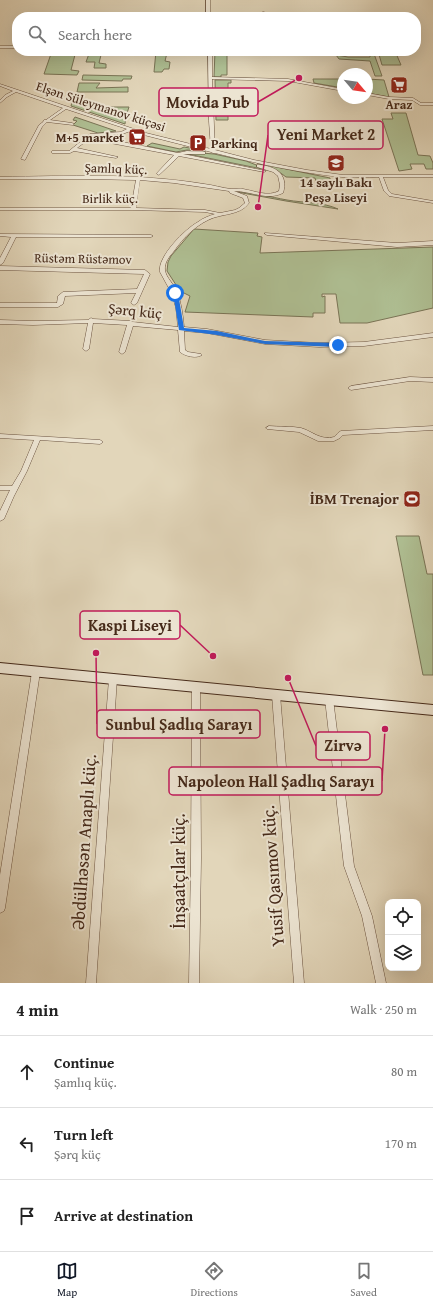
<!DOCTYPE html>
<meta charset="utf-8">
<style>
:root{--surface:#fff;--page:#f6f6f6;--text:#222;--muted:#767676;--line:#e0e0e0;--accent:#111827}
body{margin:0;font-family:"Gentium Book Plus",serif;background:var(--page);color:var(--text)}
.controls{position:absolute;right:12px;bottom:12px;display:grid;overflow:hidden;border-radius:8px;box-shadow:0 4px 16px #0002}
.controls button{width:36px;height:36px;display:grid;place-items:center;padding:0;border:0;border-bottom:1px solid var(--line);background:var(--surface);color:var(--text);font:20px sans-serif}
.compass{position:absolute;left:337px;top:68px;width:36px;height:36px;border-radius:50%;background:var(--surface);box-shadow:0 4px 16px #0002;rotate:119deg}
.stop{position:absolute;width:12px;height:12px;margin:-9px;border:3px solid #1a73e8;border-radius:50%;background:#fff}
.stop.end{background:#1a73e8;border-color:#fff;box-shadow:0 1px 4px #0008}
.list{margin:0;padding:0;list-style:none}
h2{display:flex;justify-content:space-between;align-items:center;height:52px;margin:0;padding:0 16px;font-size:17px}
h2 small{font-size:13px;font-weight:400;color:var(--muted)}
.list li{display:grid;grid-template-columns:26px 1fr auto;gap:12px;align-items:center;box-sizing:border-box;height:72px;padding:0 16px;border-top:1px solid var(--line)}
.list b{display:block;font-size:15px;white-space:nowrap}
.list p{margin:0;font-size:13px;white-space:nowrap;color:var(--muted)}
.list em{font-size:13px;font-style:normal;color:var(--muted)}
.icon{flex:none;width:22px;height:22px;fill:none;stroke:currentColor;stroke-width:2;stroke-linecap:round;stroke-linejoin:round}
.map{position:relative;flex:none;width:433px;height:983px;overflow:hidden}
.search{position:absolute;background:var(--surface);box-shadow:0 4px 16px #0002;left:12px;right:12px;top:12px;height:44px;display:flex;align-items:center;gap:10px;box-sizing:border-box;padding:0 14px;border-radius:16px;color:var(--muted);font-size:15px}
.sheet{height:268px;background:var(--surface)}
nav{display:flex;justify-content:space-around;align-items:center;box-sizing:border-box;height:56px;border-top:1px solid var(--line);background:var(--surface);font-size:11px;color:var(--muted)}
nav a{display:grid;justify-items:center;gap:2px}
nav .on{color:var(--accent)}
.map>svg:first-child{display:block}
</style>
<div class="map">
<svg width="433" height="983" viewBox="0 0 433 983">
<rect width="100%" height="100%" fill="#e2d6ba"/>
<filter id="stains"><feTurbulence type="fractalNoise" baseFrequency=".005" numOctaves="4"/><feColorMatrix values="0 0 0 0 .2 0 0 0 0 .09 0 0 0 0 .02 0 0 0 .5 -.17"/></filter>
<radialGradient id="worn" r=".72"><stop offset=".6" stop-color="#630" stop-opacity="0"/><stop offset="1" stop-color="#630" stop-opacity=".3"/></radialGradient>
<g fill="#afbf93" stroke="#7a7456">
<path d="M52,51h24l-5,19 8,1 -2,4 -33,-1z"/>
<path d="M90,51h12l-3,12 7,1v4h-12l1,-6h-9z"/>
<path d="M156,51h16l-5,2 -2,8 5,1 -1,7h-5l-2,3h-8z"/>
<path d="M215,51h12v24h-6v2h-7z"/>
<path d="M370,51h3l9,25h-7l-5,-15 -31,-2 -3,-4 12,2h22z"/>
<path d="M378,51h17l6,14h-19z"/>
<path d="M83,75l49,1 -1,3h-8l-1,2 -40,-1z"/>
<path d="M313,79h30v9l-29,-5z"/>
<path d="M367,79l17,1 5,17 -22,-4z"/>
<path d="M215,80h16v3h-3v37h-12z"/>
<path d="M79,83h21l-4,5 32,-1v5h-51z"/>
<path d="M72,102l20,1 -1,4h38l-2,6 -19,1 8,2 10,-1 -1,9 -54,-18z"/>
<path d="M391,113h15l12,42 12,1 3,7v6h-7l-2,-5h-14l2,5 -13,2 -17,-52h11z"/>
<path d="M75,117l41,14 -18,2 -25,-8 4,-4 -4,-1z"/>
<path d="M152,143l28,6 4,-2 22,4 -19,-1 -11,2 -29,-6z"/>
<path d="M189,152l25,2 32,7 26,10 -89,-18z"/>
<path d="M257,163l73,15v3h-14l-1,-3 -29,-1 -8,-6z"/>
<path d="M237,192c17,0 33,5 50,8 17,3 36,2 51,9l-52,-8z"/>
<path d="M194,229l64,4 -1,3 5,1 -2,16 173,-6v61l-66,15h-27l-4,-29h-14v3l3,-1v17h-12v4l-128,-5 5,-16 -10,-5 -13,-20 1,-9 3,-6z"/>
<path d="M396,536h23l8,38h6v101h-10z"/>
</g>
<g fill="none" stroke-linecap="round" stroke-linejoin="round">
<g stroke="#6c5441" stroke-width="1">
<g id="street">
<rect x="206" y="0" width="4" height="17"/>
<path d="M263,12l19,4 2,1h-7l-15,-3z"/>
<rect x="0" y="46" width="17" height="2"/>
<path d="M208,51h4v26l76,2 55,10v2l-55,-10 -76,-2 3,71 39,10 53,10 36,5h90v2h-50l5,13 4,4 41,7v2l-44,-7 -5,-5 -5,-14c-12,0 -25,1 -37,0 -43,-4 -86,-14 -127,-24h-2l-2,-1 -67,-17 -13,-4 -9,3 -30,2 86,17 9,-2 16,1h2v2h-22l83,17 -2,1 -85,-16 -20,19 -2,-1v-1l17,-18 -85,-16 -12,9 41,9 -2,1 -42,-7 -4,2h-18v-2h17l21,-17 31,-2 6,-3 -61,-20 -16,11 22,3 2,1 -1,1 -26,-3 -5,5 -17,33 -4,-1 18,-34 4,-3 1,-2h2l17,-12 -47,-16 -9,5 -7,6v-3l5,-5 8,-4 -13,-5v-2l146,49 65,16 -2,-28z"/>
<path d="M367,93l22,4 24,1 8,5h12v2h-13l-8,-5 -23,-1 -22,-4z"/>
<path d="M257,165c18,0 32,9 26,28 -16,8 -32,-2 -49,-2l13,5 2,7c-9,13 -27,10 -41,17 -14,7 -25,18 -34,31 -4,5 -10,11 -9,19 1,8 9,14 12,21 4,11 6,24 7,36l23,2 58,11 54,3 45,-1 69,-9v4l-69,9 -45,1 -54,-3 -58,-11 -23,-2 1,19 3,2 13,2 1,1c-6,4 -17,1 -22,-3l-2,-22 -45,-4 -8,26 -3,2 -3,-2 8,-27 -34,-2 -4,26 -3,2 -3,-2 5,-26 -55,2 -33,-1v-4l33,1 55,-1 3,-2 2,1 38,2 2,1 45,5 -2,-19 -4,-14 -12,-22c-3,-15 25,-43 38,-50 5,-4 11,-6 17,-8l-10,-2 -72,-2h-133v-2h131l5,-28 -49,-1h-87v-2c68,-1 137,-4 204,7 9,1 18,4 27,5 4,0 8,-1 12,0 12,2 25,8 36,2l1,-6 -2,-9 -5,-4 -16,-5zM140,180l34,3 55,8 1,2 13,5 2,5 -6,5 -4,2 -15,3 -15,-3 -69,-2z"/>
<path d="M265,233l132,10 36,-2v4l-36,2 -130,-12 -2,-1z"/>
<path d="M0,234l151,1 2,1 -2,1h-135l-13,26 -3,2v-7l11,-21 -11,-1z"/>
<path d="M0,266l145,4 5,4 -13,29 -3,2 -3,-2 5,-10 -71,3 -2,8 -5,3h-58v-4h57l1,-7 5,-4 74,-3 7,-15 -144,-4z"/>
<path d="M410,377l23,1v4l-23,-1 -59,9 -3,-2 3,-2z"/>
<path d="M269,426c10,1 22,0 32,2 11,3 20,13 33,9 3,-2 4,-5 7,-6l92,-5v4l-90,5 -3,3 -6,3h-16l-19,-9 -32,-3 -1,-1z"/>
<path d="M0,434l100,6 3,2 -3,2 -60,-4 -13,31 -13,25 -10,23 -4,2v-10l10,-21h-10v-4h12l9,-15 13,-31 -34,-2z"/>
<path d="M36,669l3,1 1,2 -35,236 -1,3 -4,2v-38l32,-203 1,-2z"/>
<path d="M113,676l3,1 1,2 -21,304h-10l23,-304 1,-2z"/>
<path d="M196,685l3,1 1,2 1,170 -2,125h-10l2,-125 1,-170 1,-2z"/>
<path d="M276,692l3,1 1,2 24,288h-10l-22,-288 1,-2z"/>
<path d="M329,696l3,1 1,2 21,167 18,50 14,67h-10l-14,-67 -18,-50 -19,-167 1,-2z"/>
</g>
</g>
<g stroke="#452919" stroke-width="2">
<path id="secondary" d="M0,663l433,42v10l-433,-42z"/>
</g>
<use href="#street" fill="#ece4d2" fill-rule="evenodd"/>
<use href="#secondary" fill="#ece4d2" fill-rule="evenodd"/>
</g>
<path fill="#1a73e8" d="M175,292l3,1 6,35 33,3 48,10 73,2 3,2 -3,2 -73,-3 -48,-9 -38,-5 -6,-37z"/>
<defs>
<g id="supermarket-square" transform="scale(0.9)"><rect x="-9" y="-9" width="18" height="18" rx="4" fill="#8f2418" stroke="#ece4d2"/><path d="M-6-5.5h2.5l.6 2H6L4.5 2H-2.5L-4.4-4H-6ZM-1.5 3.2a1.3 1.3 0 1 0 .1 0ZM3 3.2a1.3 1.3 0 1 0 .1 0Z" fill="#fff"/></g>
<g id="parking-square" transform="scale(0.9)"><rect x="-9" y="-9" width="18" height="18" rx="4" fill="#8f2418" stroke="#ece4d2"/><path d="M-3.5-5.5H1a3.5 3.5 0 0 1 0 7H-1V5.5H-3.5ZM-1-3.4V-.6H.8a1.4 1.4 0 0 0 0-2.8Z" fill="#fff"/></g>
<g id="school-square" transform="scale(0.9)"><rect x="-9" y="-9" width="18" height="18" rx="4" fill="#8f2418" stroke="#ece4d2"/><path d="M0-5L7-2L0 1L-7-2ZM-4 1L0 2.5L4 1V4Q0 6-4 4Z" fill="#fff"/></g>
<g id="stadium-square" transform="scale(0.9)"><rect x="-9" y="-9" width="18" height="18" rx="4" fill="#8f2418" stroke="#ece4d2"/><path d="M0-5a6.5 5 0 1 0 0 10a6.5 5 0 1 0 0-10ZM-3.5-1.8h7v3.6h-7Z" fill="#fff"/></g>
</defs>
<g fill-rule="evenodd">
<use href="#supermarket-square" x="399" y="85"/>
<use href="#supermarket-square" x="137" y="137"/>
<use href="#parking-square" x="198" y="143"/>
<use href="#school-square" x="336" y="163"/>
<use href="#stadium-square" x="412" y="499"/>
</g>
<g text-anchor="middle" stroke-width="4" stroke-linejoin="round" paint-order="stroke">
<g font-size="13" font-weight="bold" fill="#452919" stroke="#ece4d2">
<text x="399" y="109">Araz</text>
<text x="124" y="142" text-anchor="end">М+5 market</text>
<text x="211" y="148" text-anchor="start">Parkinq</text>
<text x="336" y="187">14 saylı Bakı<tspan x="336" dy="15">Peşə Liseyi</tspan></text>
</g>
<g font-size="13" fill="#452919" stroke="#ece4d2">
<text transform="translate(101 106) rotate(18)" y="5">Elşən Süleymanov küçəsi</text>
<text transform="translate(116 168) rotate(2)" y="5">Şamlıq küç.</text>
<text x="110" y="203">Birlik küç.</text>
<text transform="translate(83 258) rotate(1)" y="5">Rüstəm Rüstəmov</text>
</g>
<g font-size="15" fill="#452919" stroke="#ece4d2">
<text transform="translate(135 311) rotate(6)" y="5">Şərq küç</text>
</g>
<g font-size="15" font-weight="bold" fill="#452919" stroke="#ece4d2" text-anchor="end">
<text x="399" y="504">İBM Trenajor</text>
</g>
<g font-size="18" fill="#452919" stroke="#ece4d2">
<text transform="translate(84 842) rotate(-86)" y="6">Əbdülhəsən Anaplı küç.</text>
<text transform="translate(179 871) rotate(-90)" y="6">İnşaatçılar küç.</text>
<text transform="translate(273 876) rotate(-94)" y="6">Yusif Qasımov küç.</text>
</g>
</g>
<path fill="none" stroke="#c2185b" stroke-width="1.5" d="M299 78L258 102M258 207L268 135M213 656L180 625M96 653L97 724M288 678L316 746M385 729L382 781"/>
<g fill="#c2185b" stroke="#ece4d2" stroke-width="1.5">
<circle cx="299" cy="78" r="4"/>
<circle cx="258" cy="207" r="4"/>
<circle cx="213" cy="656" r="4"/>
<circle cx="96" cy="653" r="4"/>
<circle cx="288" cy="678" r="4"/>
<circle cx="385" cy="729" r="4"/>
</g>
<g fill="#ece4d2" stroke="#c2185b" stroke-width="1.5">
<rect x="159" y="88" width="99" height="28" rx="4"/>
<rect x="268" y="121" width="115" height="28" rx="4"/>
<rect x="80" y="611" width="100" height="28" rx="4"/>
<rect x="97" y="710" width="163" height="28" rx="4"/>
<rect x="316" y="732" width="54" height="28" rx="4"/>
<rect x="169" y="767" width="213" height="28" rx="4"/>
</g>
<g font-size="16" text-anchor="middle" font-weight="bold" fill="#452919">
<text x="208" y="108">Movida Pub</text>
<text x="326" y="140">Yeni Market 2</text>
<text x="130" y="631">Kaspi Liseyi</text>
<text x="179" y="730">Sunbul Şadlıq Sarayı</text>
<text x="343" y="751">Zirvə</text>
<text x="276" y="787">Napoleon Hall Şadlıq Sarayı</text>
</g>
<rect width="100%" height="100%" filter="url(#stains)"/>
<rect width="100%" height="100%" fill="url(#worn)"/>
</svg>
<div class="controls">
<button><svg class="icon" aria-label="locate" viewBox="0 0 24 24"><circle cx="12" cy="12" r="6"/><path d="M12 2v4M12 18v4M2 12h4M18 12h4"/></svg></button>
<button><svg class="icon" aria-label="layers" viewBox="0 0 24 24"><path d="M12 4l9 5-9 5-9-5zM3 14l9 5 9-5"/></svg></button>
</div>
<svg class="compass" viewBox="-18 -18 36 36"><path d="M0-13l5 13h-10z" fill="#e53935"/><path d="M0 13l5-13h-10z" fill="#767676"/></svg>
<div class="stop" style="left:175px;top:293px"></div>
<div class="stop end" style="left:338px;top:345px"></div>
<div class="search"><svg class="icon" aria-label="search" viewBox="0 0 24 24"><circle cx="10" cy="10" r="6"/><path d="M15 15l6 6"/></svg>Search here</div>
</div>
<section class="sheet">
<h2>4 min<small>Walk · 250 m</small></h2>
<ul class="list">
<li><svg class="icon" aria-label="ahead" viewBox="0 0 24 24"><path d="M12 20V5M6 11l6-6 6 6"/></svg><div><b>Continue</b><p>Şamlıq küç.</p></div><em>80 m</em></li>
<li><svg class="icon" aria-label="left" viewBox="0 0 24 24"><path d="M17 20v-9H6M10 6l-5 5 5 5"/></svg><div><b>Turn left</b><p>Şərq küç</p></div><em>170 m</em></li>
<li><svg class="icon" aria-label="arrive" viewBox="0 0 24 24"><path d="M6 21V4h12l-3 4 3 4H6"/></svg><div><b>Arrive at destination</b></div></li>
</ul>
</section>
<nav>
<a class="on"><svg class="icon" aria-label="map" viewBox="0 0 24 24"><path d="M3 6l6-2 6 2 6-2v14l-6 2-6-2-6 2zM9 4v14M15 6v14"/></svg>Map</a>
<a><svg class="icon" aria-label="directions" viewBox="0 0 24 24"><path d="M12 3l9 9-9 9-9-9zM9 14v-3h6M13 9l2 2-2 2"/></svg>Directions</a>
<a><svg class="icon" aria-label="saved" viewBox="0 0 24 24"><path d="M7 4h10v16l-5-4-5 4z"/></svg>Saved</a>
</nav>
